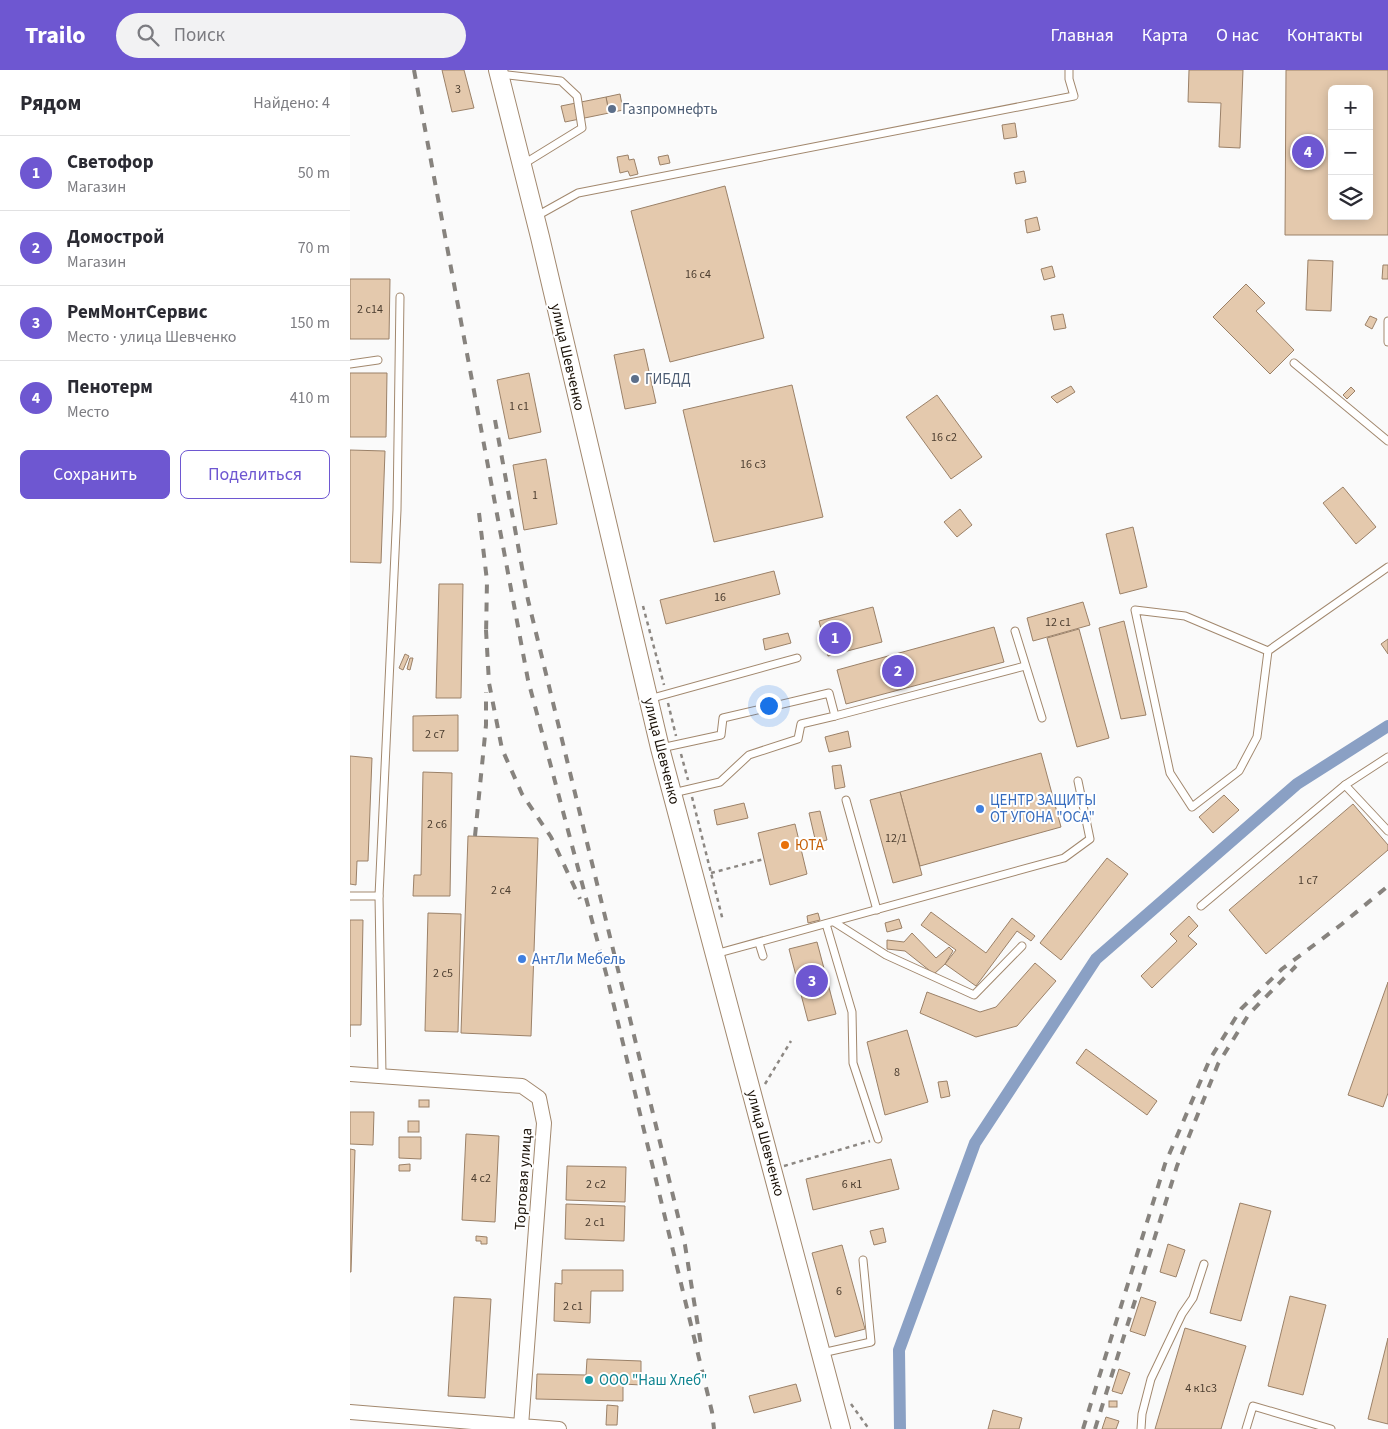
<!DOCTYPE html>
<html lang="ru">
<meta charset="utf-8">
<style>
:root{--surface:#fff;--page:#f2f2f3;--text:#2b2b33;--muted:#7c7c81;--line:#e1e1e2;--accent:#6e57d1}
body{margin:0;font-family:"Source Sans 3",sans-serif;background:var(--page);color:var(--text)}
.controls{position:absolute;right:15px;top:15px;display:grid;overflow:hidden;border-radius:8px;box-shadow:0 2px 12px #0003}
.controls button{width:45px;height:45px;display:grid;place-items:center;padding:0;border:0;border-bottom:1px solid var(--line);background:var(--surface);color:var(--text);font:25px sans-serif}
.you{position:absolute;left:418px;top:635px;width:18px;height:18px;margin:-12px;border:4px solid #fff;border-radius:50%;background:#1a73e8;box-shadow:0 0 0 8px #1a73e833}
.badge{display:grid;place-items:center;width:32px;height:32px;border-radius:50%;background:var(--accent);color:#fff;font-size:16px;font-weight:700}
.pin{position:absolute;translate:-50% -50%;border:2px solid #fff;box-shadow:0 1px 5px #0006}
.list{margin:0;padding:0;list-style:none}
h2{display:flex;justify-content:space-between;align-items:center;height:65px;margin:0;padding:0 20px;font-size:21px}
h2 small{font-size:16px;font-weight:400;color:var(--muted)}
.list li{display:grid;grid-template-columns:32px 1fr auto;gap:15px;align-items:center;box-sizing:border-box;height:75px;padding:0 20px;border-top:1px solid var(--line)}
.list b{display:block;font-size:19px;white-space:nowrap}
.list p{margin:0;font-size:16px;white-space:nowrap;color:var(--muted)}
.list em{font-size:16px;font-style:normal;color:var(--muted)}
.actions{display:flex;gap:10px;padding:15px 20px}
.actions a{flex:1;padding:11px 0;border:1px solid var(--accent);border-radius:8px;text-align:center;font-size:18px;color:var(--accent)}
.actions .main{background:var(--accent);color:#fff}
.icon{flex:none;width:28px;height:28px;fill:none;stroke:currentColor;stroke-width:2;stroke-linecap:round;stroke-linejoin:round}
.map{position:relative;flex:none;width:1038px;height:1359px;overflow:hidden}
header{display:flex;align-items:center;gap:30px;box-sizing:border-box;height:70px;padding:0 25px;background:var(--accent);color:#fff}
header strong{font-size:24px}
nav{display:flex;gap:28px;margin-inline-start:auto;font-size:18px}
.search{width:350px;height:45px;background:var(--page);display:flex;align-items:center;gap:12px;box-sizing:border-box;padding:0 18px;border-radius:28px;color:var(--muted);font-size:19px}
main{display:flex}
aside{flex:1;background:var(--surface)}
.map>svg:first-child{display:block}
</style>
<header>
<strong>Trailo</strong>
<div class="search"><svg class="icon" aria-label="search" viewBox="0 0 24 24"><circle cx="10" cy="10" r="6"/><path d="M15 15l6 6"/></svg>Поиск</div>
<nav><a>Главная</a><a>Карта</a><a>О нас</a><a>Контакты</a></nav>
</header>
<main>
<aside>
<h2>Рядом<small>Найдено: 4</small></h2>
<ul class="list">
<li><span class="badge">1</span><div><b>Светофор</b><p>Магазин</p></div><em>50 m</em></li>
<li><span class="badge">2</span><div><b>Домострой</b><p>Магазин</p></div><em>70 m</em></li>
<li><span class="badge">3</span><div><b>РемМонтСервис</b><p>Место · улица Шевченко</p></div><em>150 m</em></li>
<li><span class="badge">4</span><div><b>Пенотерм</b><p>Место</p></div><em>410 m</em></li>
</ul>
<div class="actions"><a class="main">Сохранить</a><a>Поделиться</a></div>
</aside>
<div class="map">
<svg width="1038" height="1359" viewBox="0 0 1038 1359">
<rect width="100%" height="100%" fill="#fafafa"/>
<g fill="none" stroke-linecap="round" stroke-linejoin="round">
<path stroke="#8aa0c4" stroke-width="12" d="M550,1359l-1,-79 76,-207 121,-184 201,-175 91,-58"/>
</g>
<g fill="#e4c9ad" stroke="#9b8168" fill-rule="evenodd">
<path d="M92,0h22l10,38 -22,4z"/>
<path d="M839,0h54l-3,78 -21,-1 2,-44 -33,-1z"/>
<path d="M936,0h102v165h-103zM982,19h37v127h-37z"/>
<path d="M270,24l3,16 -14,3 -3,-16z"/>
<path d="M256,27l3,16 -44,9 -4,-16z"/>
<path d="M665,53l2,14 -13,2 -2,-14z"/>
<path d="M278,85l1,5 5,-1 4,15 -8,2 -2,-5 -8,2 -3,-16z"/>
<path d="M318,85l2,8 -10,2 -2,-8z"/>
<path d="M674,101l2,11 -10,2 -2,-11z"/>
<path d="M375,116l39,152 -94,24 -39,-151z"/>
<path d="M687,147l3,13 -13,3 -2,-13z"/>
<path d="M958,190l25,1 -2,50 -25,-1z"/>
<path d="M1033,195h5v14h-6z"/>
<path d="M702,196l3,11 -11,3 -3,-11z"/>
<path d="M0,209h40l-1,60h-39z"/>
<path d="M896,214l19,19 -9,8 38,39 -24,24 -57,-57z"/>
<path d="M713,244l3,14 -12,2 -3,-14z"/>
<path d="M1020,246l7,3 -5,10 -7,-4z"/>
<path d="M294,279l12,54 -31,6 -11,-54z"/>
<path d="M0,303h37l-1,64h-36z"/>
<path d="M179,303l12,59 -32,7 -12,-59z"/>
<path d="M442,315l31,132 -109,25 -31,-132z"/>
<path d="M721,316l4,6 -18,11 -6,-6z"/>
<path d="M1001,317l4,4 -8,8 -4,-4z"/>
<path d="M587,325l45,62 -31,22 -45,-62z"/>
<path d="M0,380l35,1 -4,112 -31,-1z"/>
<path d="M196,389l11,65 -33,6 -11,-65z"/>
<path d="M993,417l33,40 -20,17 -33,-41z"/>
<path d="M610,439l12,16 -15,12 -13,-15z"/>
<path d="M783,457l14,60 -27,7 -14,-60z"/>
<path d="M424,501l6,23 -114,30 -6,-24z"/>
<path d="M89,514h24l-2,114h-25z"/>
<path d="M733,532l7,23 -57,16 -6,-23z"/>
<path d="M523,537l9,35 -54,14 -9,-35z"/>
<path d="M774,551l22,94 -25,4 -22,-91z"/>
<path d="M644,557l10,35 -158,42 -9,-34z"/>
<path d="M729,559l30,109 -32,9 -30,-109z"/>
<path d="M438,563l3,10 -26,7 -2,-11z"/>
<path d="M1038,569v15l-7,-10z"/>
<path d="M55,584l4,2 -6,14 -4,-2z"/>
<path d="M60,588h3l-3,12 -3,-1z"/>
<path d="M108,645v36h-45v-35z"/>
<path d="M498,661l3,16 -22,5 -4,-15z"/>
<path d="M691,683l20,74 -141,39 -20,-74z"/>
<path d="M0,686l22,2 -4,103h-11l-1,24 -6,-1z"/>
<path d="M491,695l4,22 -10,2 -3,-23z"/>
<path d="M73,702l29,1 -2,123h-37l1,-21h7z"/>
<path d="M550,722l22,83 -29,8 -23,-83z"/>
<path d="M874,725l15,15 -26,23 -14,-16z"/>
<path d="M394,733l4,15 -31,7 -3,-15z"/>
<path d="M1003,734l35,41v5l-122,104 -37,-44z"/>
<path d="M470,741l7,29 -11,3 -7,-30z"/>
<path d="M445,754l12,50 -37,11 -12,-52z"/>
<path d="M118,766l70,2 -7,198 -70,-3z"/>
<path d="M757,788l21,16 -67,86 -21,-17z"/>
<path d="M581,842l55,41 26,-35 23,18 -4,5 -14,-10 -41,55 -31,-22 11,-14 -35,-25z"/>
<path d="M78,843l33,1 -3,118 -33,-1z"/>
<path d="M468,843l2,7 -12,3 -1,-7z"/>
<path d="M839,846l9,10 -10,10 9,8 -45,44 -11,-12 36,-35 -7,-7z"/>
<path d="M549,849l3,9 -15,4 -2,-9z"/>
<path d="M0,850h13l-2,105h-11v12z"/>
<path d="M562,863l24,25 13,-11 4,4 -8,13 -11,10 -29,-23 -18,-2v-9l17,2z"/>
<path d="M467,872l19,72 -28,7 -19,-72z"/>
<path d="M685,893l21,18 -39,45 -41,11 -56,-24 7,-21 53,20 16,-5z"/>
<path d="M1038,912v111l-5,14 -35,-12z"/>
<path d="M557,960l21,72 -43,13 -18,-73z"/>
<path d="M736,979l71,52 -10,14 -71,-52z"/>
<path d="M597,1011l3,15 -9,2 -3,-16z"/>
<rect x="69" y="1030" width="10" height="7"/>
<path d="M0,1042h24l-1,33 -23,-1z"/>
<rect x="58" y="1051" width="11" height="11"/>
<path d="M116,1064l33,2 -4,86 -33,-2z"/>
<path d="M49,1067h22v22l-22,-1z"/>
<path d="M0,1079l5,1 -4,122h-1z"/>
<path d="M541,1089l8,30 -86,21 -7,-31z"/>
<path d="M60,1094v7h-11v-6z"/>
<path d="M217,1096l59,1 -1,35 -59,-2z"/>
<path d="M890,1133l31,8 -30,110 -31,-8z"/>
<path d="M216,1134l59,2 -1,35 -59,-2z"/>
<path d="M533,1158l3,14 -12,3 -4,-14z"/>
<path d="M126,1166l11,1v7h-6v-3h-5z"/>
<path d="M818,1174l17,6 -9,27 -16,-5z"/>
<path d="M492,1175l23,84 -30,8 -23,-84z"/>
<path d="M212,1200h61v21h-32l-1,32 -36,-2 1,-38 7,1z"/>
<path d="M940,1226l36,9 -23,90 -35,-9z"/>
<path d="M104,1227l37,2 -6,99 -37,-2z"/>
<path d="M791,1227l15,5 -11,34 -15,-5z"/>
<path d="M835,1258l61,18 -25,83h-66z"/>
<path d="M1038,1268v86l-20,-5z"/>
<path d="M237,1289l54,2v24l-18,-1v17l-87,-2 1,-25 49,1z"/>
<path d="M769,1299l11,4 -8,21 -10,-3z"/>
<path d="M446,1314l5,17 -47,12 -5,-17z"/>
<rect x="759" y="1331" width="8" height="6"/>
<path d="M257,1335l11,1 -1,19h-11z"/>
<path d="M643,1340l29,8 -3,11h-31z"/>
<path d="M756,1347l13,4 -3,8h-14z"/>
</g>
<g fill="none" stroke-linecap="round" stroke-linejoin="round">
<g stroke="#a2886e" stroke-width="9">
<g id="service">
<path d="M149,4l62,7 16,15 5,32 -60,37"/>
<path d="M185,147l43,-24 496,-97 -5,-17v-9"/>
<path d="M1038,251v21"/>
<path d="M944,293l94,78"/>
<path d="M0,294l28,-4"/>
<path d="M665,561l27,87"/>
<path d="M918,581l-83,-35 -50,-6 35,163 22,34 47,-36 18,-34 11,-86 120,-84"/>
<path d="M299,629l148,-41"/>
<path d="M485,646l190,-50"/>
<path d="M311,678l60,-13 2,-17 106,-25 6,23 -34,8 -3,15 -49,16 -29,27 -47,11"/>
<path d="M995,715l43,46"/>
<path d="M496,730l31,110"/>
<path d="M0,826h29"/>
<path d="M851,836l144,-121 43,-28"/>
<path d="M484,852l52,33 88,40 48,-49"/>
<path d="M476,854l26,88 1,51 25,76"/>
<path d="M409,873l4,13"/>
<path d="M365,884l349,-96 26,-19 -12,-58"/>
<path d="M32,1004l-3,-178 18,-386 3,-213"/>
<path d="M472,1283l49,-11 -8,-82"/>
<path d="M791,1359l1,-15 9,-35 31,-65 11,-16 11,-34"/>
<path d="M896,1359l7,-23 78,23"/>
</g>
</g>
<g stroke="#a2886e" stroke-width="16">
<g id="minor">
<path d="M0,1004l172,12 17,12 5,25 -23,303 38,3"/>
<path d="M0,1342l171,14"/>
</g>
</g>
<g stroke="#a2886e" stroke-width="20">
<path id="tertiary" d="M148,0l42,167 120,511 181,681"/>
</g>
<g stroke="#8c8782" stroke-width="2.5" stroke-dasharray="4 4" stroke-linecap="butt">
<path d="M293,536l21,79"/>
<path d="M318,633l8,33"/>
<path d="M331,684l7,26"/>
<path d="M342,727l31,124"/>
<path d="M361,803l53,-14"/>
<path d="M415,1014l26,-43"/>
<path d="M434,1096l86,-25"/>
<path d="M501,1334l18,25"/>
</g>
<use href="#service" stroke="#fff" stroke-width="7"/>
<use href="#minor" stroke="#fff" stroke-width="14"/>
<use href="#tertiary" stroke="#fff" stroke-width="18"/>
<g stroke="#87837e" stroke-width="4" stroke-dasharray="9 9" stroke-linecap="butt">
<path d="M64,0l114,610 79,297 105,435 2,17"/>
<path d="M145,350l33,180 157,645 16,100"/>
<path d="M129,443l8,68 -1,56"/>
<path d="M136,560l3,53 13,66 20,45 29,43 29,62"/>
<path d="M125,766l11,-111v-33"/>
<path d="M733,1359l82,-265 45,-105 31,-50 41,-40 60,-45 46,-38"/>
<path d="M745,1359l82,-263 41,-102 31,-50 47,-48"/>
</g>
</g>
<g fill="#5c6f8a" stroke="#fff" stroke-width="2">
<circle cx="262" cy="39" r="5"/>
<circle cx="285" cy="309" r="5"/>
</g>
<g fill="#3f7fe0" stroke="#fff" stroke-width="2">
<circle cx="630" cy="739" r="5"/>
<circle cx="172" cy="889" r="5"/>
</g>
<circle fill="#e8710a" stroke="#fff" stroke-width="2" cx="435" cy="775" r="5"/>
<circle fill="#0f9aa8" stroke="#fff" stroke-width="2" cx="239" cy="1310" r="5"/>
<g text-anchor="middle" stroke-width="4" stroke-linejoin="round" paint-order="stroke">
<g font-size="12" fill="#4c3e30">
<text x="108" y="23">3</text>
<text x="348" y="208">16 с4</text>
<text x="20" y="243">2 с14</text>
<text x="169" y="340">1 с1</text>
<text x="594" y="371">16 с2</text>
<text x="403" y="398">16 с3</text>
<text x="185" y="429">1</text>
<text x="370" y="531">16</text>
<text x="708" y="556">12 с1</text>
<text x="85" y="668">2 с7</text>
<text x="87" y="758">2 с6</text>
<text x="546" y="772">12/1</text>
<text x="958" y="814">1 с7</text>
<text x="151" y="824">2 с4</text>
<text x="93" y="907">2 с5</text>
<text x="547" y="1006">8</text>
<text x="131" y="1112">4 с2</text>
<text x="246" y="1118">2 с2</text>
<text x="502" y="1118">6 к1</text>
<text x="245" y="1156">2 с1</text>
<text x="489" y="1225">6</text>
<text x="223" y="1240">2 с1</text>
<text x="851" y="1322">4 к1с3</text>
</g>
<g font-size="15" fill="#4e5e75" stroke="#fff" text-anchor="start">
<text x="272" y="44">Газпромнефть</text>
<text x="295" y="314">ГИБДД</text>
</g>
<g font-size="15" fill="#191006" stroke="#fff">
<text transform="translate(218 287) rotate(77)" y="5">улица Шевченко</text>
<text transform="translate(312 681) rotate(76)" y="5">улица Шевченко</text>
<text transform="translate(416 1073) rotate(75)" y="5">улица Шевченко</text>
<text transform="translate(173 1109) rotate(-86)" y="5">Торговая улица</text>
</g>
<g font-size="15" fill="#366cbe" stroke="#fff" text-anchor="start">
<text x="640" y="735">ЦЕНТР ЗАЩИТЫ<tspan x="640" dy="17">ОТ УГОНА "ОСА"</tspan></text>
<text x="182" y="894">АнтЛи Мебель</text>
</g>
<g font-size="15" fill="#c56008" stroke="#fff" text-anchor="start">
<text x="445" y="780">ЮТА</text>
</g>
<g font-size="15" fill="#0d838f" stroke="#fff" text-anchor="start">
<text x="249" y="1315">ООО "Наш Хлеб"</text>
</g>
</g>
</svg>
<div class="controls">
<button>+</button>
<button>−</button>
<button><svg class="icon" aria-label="layers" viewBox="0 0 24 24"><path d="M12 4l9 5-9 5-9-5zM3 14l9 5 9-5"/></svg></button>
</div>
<div class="you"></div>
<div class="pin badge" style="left:485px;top:568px">1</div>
<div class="pin badge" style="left:548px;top:601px">2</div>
<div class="pin badge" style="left:462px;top:911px">3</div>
<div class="pin badge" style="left:958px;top:82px">4</div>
</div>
</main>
